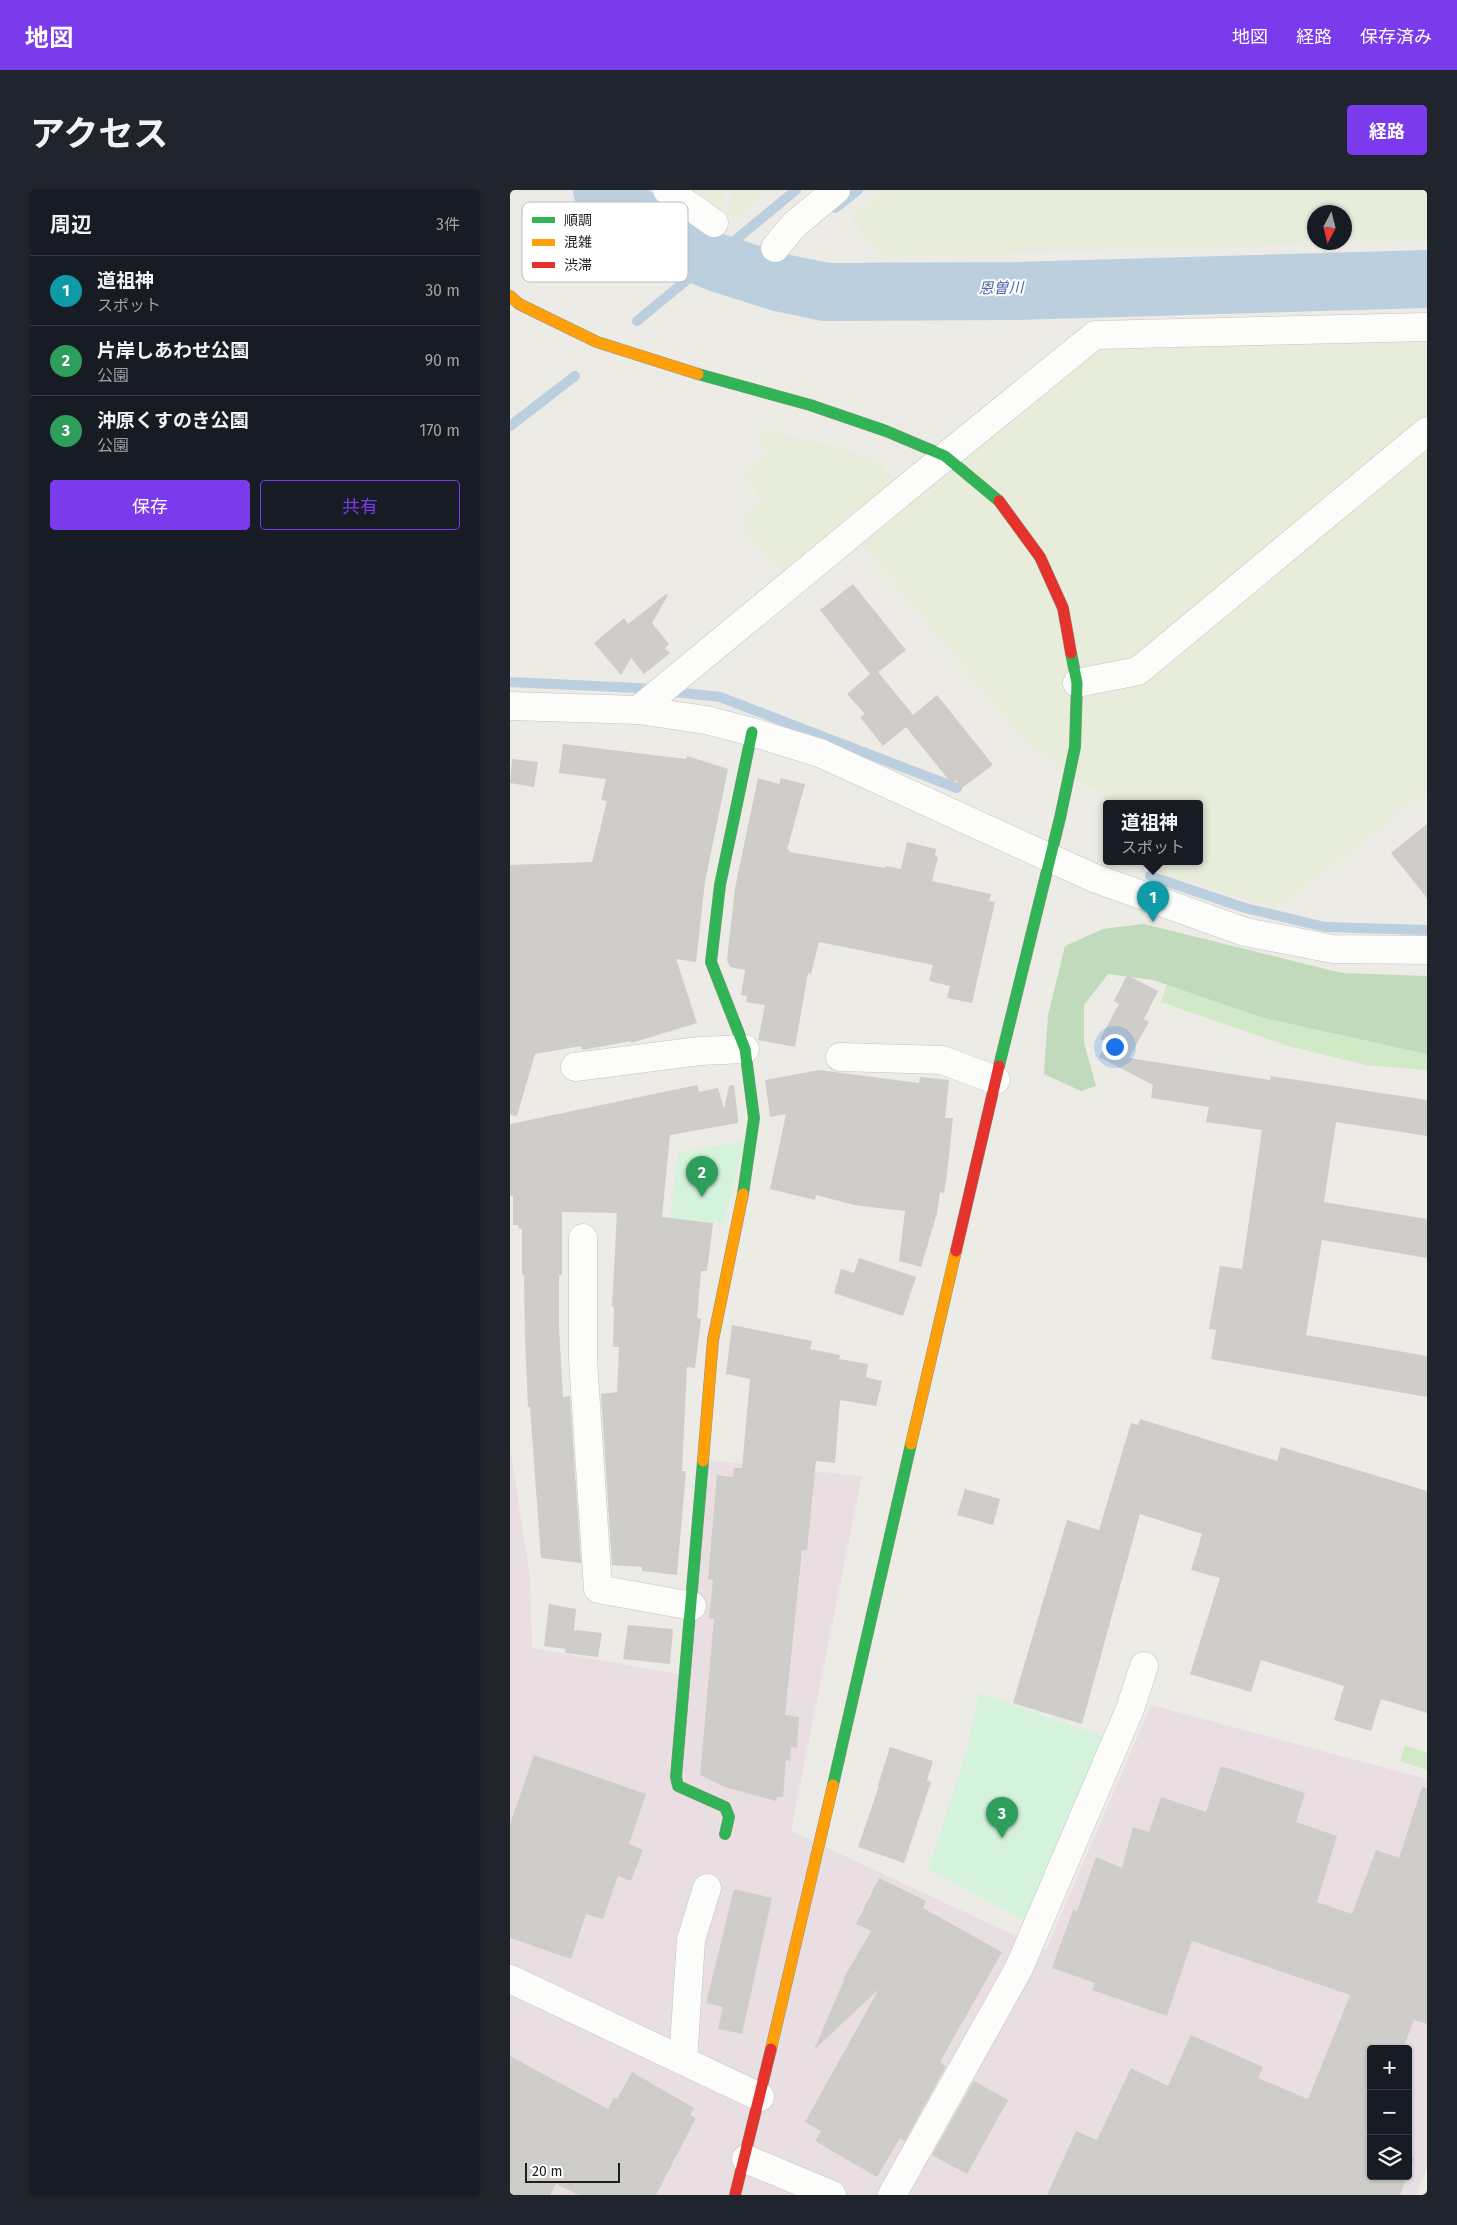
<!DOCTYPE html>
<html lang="ja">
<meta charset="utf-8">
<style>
:root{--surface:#171b24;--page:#20242c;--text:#f1f3f6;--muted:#9ea1a6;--line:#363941;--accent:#7c3aed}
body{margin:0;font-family:"Fira Sans","Noto Sans JP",sans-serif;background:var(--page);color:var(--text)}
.controls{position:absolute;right:15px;bottom:15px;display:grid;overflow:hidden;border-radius:5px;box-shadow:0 1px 4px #0004}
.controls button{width:45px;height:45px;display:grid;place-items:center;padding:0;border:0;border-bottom:1px solid var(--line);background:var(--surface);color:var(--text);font:25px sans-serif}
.compass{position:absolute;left:797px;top:15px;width:45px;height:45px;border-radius:50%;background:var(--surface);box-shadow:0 1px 4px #0004;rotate:187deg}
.scale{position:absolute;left:15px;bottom:12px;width:95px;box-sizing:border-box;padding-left:5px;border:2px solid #1e1e1e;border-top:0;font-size:14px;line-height:18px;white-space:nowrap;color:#1e1e1e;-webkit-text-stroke:4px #fff;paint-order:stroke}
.you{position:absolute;left:604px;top:856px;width:18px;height:18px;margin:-12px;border:4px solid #fff;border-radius:50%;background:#1a73e8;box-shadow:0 0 0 8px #1a73e833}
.badge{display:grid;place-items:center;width:32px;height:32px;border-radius:50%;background:var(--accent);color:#fff;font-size:16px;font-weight:700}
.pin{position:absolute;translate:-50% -41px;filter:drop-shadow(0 1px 2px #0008)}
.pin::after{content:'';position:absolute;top:26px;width:18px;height:15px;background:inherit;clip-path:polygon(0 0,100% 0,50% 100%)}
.popup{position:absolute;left:593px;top:610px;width:100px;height:65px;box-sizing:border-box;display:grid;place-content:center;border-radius:5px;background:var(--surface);filter:drop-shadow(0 1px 4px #0005);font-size:16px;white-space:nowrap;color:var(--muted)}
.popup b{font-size:19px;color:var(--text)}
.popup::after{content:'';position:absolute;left:50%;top:100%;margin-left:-10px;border:10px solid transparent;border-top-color:var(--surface)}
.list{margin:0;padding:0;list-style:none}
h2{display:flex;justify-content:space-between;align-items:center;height:65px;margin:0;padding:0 20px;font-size:21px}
h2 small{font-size:16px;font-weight:400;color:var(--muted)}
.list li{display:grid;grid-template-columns:32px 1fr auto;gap:15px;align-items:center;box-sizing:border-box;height:70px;padding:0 20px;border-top:1px solid var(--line)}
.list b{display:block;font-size:19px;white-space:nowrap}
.list p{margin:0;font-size:16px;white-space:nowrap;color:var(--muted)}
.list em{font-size:16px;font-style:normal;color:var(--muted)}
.actions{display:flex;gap:10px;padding:15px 20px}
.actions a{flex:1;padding:11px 0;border:1px solid var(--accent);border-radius:5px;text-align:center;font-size:18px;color:var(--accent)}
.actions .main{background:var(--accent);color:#fff}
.icon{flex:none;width:28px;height:28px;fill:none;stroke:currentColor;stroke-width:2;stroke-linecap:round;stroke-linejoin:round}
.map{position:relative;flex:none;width:917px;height:2005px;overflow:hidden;border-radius:5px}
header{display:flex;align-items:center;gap:30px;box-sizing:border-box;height:70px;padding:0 25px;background:var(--accent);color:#fff}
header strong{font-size:24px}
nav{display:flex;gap:28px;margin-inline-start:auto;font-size:18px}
.intro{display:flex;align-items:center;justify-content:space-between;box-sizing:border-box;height:120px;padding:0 30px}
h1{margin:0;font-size:35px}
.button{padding:12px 22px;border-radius:5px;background:var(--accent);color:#fff;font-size:18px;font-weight:700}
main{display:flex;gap:30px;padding:0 30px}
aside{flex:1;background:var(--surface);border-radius:5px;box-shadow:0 1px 4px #0004}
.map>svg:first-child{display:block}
</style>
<header>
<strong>地図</strong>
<nav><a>地図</a><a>経路</a><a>保存済み</a></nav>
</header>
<div class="intro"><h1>アクセス</h1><a class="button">経路</a></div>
<main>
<aside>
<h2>周辺<small>3件</small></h2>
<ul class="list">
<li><span class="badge" style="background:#0f9aa8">1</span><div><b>道祖神</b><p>スポット</p></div><em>30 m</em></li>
<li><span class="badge" style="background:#2e9e5b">2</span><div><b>片岸しあわせ公園</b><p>公園</p></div><em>90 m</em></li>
<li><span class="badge" style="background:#2e9e5b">3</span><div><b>沖原くすのき公園</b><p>公園</p></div><em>170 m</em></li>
</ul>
<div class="actions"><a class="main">保存</a><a>共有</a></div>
</aside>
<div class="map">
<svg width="917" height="2005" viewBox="0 0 917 2005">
<rect width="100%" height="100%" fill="#ecebe6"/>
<path fill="#e9dfe3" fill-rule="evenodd" d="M0,1256l20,131 2,71 157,28 18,-216 155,16 -71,355 255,119 105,-245 276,74v389l-11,27h-906zM861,1859h37v127h-37z"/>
<g fill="#e8ecda">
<path d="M149,0h66l-9,40z"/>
<path d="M222,0h34l-32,27 -7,-4z"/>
<path d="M375,0h542v50l-82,2 -1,-30h-30v30l25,1 -455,14 -33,-39z"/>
<path d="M917,143v459l-150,116 -127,-38 -4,-9h53v-58h-89l-6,-7 -75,-51 -170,-205 246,-199z"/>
<path d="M255,239l83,21 34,15 13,18 -113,87 -40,-42 9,-8 -7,-6 18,-15 -19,-23 25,-25 -11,-15z"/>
</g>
<g fill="#d1e9c6">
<path d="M668,760l249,46v74l-62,-5 -77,-19 -127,-44z"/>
<path d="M895,1555l22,8v17l-27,-9z"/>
</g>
<path fill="#c1dabc" d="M634,734l198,49 85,3v78l-163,-36 -111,-38 -45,-6 -24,31v38l12,43 -15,5 -37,-17 4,-59 17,-69 38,-17z"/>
<g fill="#d5f2dc">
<path d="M234,951l-20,82 -42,-4 -12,1 8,-67z"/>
<path d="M469,1503l123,43 -24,71 -49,116 -101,-54 39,-119z"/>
</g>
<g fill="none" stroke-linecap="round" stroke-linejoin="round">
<g stroke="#bbcfde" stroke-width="10">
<path d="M325,18l23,-18"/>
<path d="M262,89l8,-17"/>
<path d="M127,131l159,-131"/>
<path d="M0,236l65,-50"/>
<path d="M0,492l128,6 82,9 237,91"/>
<path d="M640,686l95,32 80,19 102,3"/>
</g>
<path stroke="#bbcfde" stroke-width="58" d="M92,0l67,53 49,20 60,19 48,10 190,-1 411,-12"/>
</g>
<g fill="#cfcdc9">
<path d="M343,394l53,66 -28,22 35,43 24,-20 56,70 -31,23 -6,-8 -4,4 -46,-57 -23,19 -23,-29 5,-3 -18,-20 23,-20 -50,-64z"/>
<path d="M156,404l2,1 -16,28 17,21 -4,4 5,5 -26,21 -13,-16 -10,17 -27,-32 30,-25 4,6z"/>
<path d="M53,554l123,15 1,-3 41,13 -23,113 -9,80 -20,-3 21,64 -66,20v-2l-49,9 -1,-4 -46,8 -18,62 -7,-1v-250l82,-3 15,-61 -6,-1 5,-21 -47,-6z"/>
<path d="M2,569l26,3 -4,25 -24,-4z"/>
<path d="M248,588l21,6 2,-6 24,6 -18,66h3l-1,2 96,16 1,-2 15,3 6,-27 29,7 -1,7 3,1 -6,24 59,13 -2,7 6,1 -23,101 -25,-5 3,-12 -21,-5 4,-16 -114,-23 -8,32 -3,-1 -13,74 -37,-7 7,-35 -19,-3 1,-6 -6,-1 4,-25 -15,-3 -3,-7 8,-72z"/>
<path d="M917,634v74l-36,-45z"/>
<path d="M617,785l31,16 -14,28 5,3 -20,36 141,22 1,-4 156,24v36l-91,-14 -12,80 103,17v39l-105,-18 -16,95 121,21v41l-216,-38 5,-29 -7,-1 11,-63 22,3 20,-139 -56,-8 3,-15 -58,-9 2,-13 -54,-28 8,-15 -7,-3 19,-35 -5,-3z"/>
<path d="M309,880l100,13 1,-6 29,3 -4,38h8l-6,56 -3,19 -4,-1 -3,21 -16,54 -22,-6 6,-50 -51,-6 -38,-10 -1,5 -45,-11 16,-75 -16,3 -5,-37z"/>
<path d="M187,895l2,7 19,-4 6,21 5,-23 5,-1 4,33v5l-68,12 -8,82 51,6 -6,48h-6l-4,47 4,1 -6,49 -8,-1 -5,104h4l-9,104 -35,-4v-4l-30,-2 -11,-171 16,-2 2,-45h-6l1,-40h-2l5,-94 -55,-1v63h-3v52l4,70 7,-1 11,167 -40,-5 -11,-151h-2l-3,-68 -1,-64h-2v-46h-3l-1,-4h-5v-29h-3v-72z"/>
<path d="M349,1068l57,19 -13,39 -69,-23 7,-24 13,4z"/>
<path d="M222,1135l80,16 -2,8 30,6 -1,4 29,5 -2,13 16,4 -6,25 -36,-6 -5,63 -19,-2 -9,90 -5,-1 -17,165 14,2 -2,31 -6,-1 -1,14 -4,-1 -3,37h-6l-1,4 -51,-14 -25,-12 14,-156 -5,-1 4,-38 -5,-1 9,-104 16,2 1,-9h8l8,-89 -24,-5z"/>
<path d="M630,1229l137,42 4,-14 146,44v222l-46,-14 -10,32 -37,-11 10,-34 -83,-26 -10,32 -61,-18 30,-96 -29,-8 11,-36 -62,-20 -58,210 -69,-21 54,-183 32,10 32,-107 7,2z"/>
<path d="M455,1299l35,10 -7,26 -36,-10z"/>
<path d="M39,1414l27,5 -2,21 28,3 -4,24 -33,-4 1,-4 -22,-3z"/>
<path d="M118,1435l45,4 -3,35 -47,-5z"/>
<path d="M380,1557l43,14 -6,19 4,2 -27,81 -46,-16 21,-61 -1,-1z"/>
<path d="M24,1565l112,39 -17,50 14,6 -12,31 -13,-5 -15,43 -17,-5 -15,45 -61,-21v-114z"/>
<path d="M711,1576l84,27 -9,29 41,14 -20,66 35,12 24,-64 23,8 23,-71 5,1v236l-13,-4 -11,29h-32v127h36l-7,19h-353l29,-64 21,9 34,-72 37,18 23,-51 72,32 -5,11 50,21 42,-104 -158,-54 -25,75 -75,-26 3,-7 -43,-15 21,-58 4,1 19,-54 26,11 11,-41 16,5 12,-35 45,15z"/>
<path d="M369,1688l47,23 -3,7 79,44 -62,110 6,4 -41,75 -5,-3 -23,39 -62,-36 6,-10 -16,-9 74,-133 -65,61 30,-70 -1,-1 28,-48 -15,-7z"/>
<path d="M224,1699l38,9 -30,136 -24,-5 5,-22 -17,-4z"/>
<path d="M0,1866l98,53 6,-12 3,2 15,-27 62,36 -4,7 6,3 -40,77h-77l-23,-11 -6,11h-40z"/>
<path d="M464,1891l34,19 -41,74 -35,-19z"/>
<path d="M898,1966l6,3 -6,15z"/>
</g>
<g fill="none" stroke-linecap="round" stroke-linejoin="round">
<g stroke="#c5c4c2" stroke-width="29">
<g id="street">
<path d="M157,0l47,33"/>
<path d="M265,58l19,-23 42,-35"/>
<path d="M567,493l61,-12 289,-240"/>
<path d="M0,516l128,4 68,10 46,12 68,21 274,125 151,54 88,17 94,1"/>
<path d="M128,520l276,-228 181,-147 332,-8"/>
<path d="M330,867l102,3 54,20"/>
<path d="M65,877l125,-16 45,-2"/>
<path d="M73,1048v121l15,230 94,17"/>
<path d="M0,1789l250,118"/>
<path d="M173,1871l8,-121 16,-52"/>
<path d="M236,1969l86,36"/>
<path d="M382,2005l127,-227 111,-259 14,-43"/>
</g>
</g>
<g stroke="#8f957f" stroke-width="12">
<g id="fast">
<path d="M188,184l112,31 76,26 59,25 54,45"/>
<path d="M489,876l61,-248 15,-71 2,-64 -6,-30"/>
<path d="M233,1004l11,-76 -9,-69 -34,-87 9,-77 32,-153"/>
<path d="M193,1271l-27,316 2,9 47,21 4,10 -4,17"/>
<path d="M323,1595l78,-341"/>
</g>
</g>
<g stroke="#8f957f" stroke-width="12">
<g id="slow">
<path d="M0,106l9,8 78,38 101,32"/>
<path d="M401,1254l45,-193"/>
<path d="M193,1271l10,-121 30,-146"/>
<path d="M261,1859l62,-264"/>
</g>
</g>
<g stroke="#8f957f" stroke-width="12">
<g id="jam">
<path d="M489,311l41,56 23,51 8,45"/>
<path d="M446,1061l43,-185"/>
<path d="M225,2005l36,-146"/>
</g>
</g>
<use href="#street" stroke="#fcfcfb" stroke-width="28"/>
<use href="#fast" stroke="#30b455" stroke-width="11"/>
<use href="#slow" stroke="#ff9f0a" stroke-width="11"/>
<use href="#jam" stroke="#e5322d" stroke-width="11"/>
</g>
<g text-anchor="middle" stroke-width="4" stroke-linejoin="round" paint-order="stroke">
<g font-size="15" font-style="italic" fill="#4e67aa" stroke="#fff">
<text transform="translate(491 98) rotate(-1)" y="5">恩曽川</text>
</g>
</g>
<rect x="12" y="12" width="166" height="80" rx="8" fill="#fff" stroke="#bcbcbc" stroke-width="1"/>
<rect x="22" y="27" width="23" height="6" fill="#30b455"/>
<rect x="22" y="49" width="23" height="7" fill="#ff9f0a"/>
<rect x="22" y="72" width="23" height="6" fill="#e5322d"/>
<g font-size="14" fill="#1e1e1e">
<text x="54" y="35">順調</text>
<text x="54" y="57">混雑</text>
<text x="54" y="80">渋滞</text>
</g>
</svg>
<div class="controls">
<button>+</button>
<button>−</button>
<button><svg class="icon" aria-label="layers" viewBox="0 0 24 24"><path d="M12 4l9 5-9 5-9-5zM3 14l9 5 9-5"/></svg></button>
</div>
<svg class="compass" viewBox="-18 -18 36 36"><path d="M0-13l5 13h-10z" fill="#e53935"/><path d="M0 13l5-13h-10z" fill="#9ea1a6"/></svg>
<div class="scale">20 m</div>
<div class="you"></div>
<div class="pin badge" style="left:643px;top:732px;background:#0f9aa8">1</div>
<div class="popup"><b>道祖神</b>スポット</div>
<div class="pin badge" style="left:192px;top:1007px;background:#2e9e5b">2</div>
<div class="pin badge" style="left:492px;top:1648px;background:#2e9e5b">3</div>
</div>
</main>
